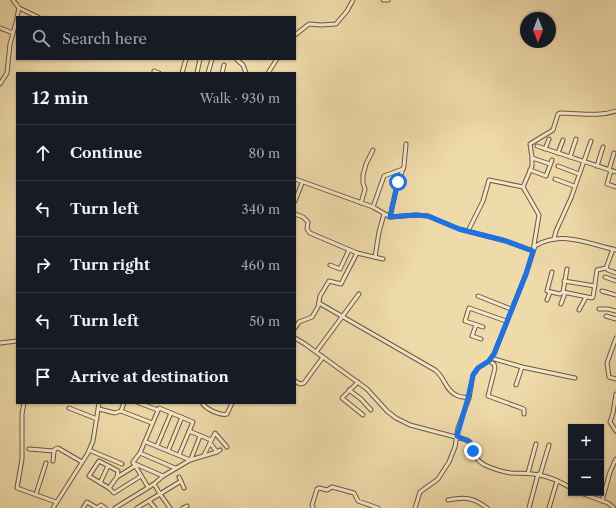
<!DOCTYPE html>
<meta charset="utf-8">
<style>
:root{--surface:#171b24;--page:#20242c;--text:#f1f3f6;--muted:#9ea1a6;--line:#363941}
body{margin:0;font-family:"Libre Caslon Text",serif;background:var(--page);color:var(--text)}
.controls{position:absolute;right:12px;bottom:12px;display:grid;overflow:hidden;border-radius:0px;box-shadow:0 1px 3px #0004}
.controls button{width:36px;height:36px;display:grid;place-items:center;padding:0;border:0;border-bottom:1px solid var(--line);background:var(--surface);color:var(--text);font:20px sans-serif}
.compass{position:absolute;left:520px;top:12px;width:36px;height:36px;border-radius:50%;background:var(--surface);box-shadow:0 1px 3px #0004;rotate:180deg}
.stop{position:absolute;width:12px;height:12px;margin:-9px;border:3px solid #1a73e8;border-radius:50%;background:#fff}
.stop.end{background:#1a73e8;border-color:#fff;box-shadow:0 1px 4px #0008}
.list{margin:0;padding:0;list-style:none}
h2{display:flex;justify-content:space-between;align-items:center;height:52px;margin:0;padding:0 16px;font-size:17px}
h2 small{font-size:13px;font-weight:400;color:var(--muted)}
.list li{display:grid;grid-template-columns:26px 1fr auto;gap:12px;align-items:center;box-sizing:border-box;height:56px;padding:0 16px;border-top:1px solid var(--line)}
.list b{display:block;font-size:15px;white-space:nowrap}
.list em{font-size:13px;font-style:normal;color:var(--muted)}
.icon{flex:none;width:22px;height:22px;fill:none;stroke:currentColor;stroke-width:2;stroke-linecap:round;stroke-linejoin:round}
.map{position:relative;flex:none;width:616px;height:508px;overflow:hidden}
.search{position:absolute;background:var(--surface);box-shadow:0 1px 3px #0004;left:16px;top:16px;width:280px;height:44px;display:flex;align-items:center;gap:10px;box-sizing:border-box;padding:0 14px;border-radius:0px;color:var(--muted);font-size:15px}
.panel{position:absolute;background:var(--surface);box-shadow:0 1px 3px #0004;left:16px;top:72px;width:280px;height:332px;border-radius:0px}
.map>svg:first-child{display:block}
</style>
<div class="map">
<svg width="616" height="508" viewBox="0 0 616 508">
<rect width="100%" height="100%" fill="#efdaa9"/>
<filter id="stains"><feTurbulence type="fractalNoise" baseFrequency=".005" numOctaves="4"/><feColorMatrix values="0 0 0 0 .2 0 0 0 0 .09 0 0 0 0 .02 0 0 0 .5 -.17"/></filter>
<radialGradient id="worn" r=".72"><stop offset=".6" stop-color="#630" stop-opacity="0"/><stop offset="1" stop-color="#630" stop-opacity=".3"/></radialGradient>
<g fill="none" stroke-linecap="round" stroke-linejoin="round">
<g stroke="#685a44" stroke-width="5">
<g id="minor">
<path d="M13,0l6,8 19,9"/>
<path d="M383,0h5"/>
<path d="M17,17l2,-9"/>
<path d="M0,28l13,5"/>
<path d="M295,35l14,-11 12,1 15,-1 11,-13 6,-11"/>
<path d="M236,59l7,6 3,8"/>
<path d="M154,71l5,2"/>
<path d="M182,73l4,-14"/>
<path d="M197,73l3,-14"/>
<path d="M208,73l4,-14"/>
<path d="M222,73l2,-8"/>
<path d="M268,73l9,-14"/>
<path d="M0,84l7,-11 3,-29 7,-25"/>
<path d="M537,146l79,26"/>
<path d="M545,149l4,-10"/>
<path d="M558,153l5,-13"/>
<path d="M570,157l6,-18"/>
<path d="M532,158l18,6"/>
<path d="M558,166l21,8"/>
<path d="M597,166l6,-19"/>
<path d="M530,170l16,6 6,-16"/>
<path d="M609,170l5,-17"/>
<path d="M611,171l-4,13 9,3"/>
<path d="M295,179l78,28 17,10 25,-2 13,1 31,13 47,12 27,10 6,-36 -16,-28 9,-21v-9l-2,-13 23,-14 5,-16 2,-1c19,0 38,4 56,-2"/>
<path d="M555,179l19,7"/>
<path d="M295,201l7,-18"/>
<path d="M361,203l4,-14 -2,-6v-8l3,-11 7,-14"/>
<path d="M373,207l11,-31 19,-7"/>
<path d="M295,214l8,3 5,5 -1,7 3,4 47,20 -16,31 -12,-3 -9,15 -2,11 -6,10 -13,5 -4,6"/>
<path d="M390,217l6,-28 8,-23 2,-22"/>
<path d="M468,231l15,-30 6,-21 34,7"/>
<path d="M554,239l2,-8 15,-33 20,-57"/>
<path d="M613,249l-7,19 2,2 8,3"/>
<path d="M357,253l26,6"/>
<path d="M375,257l4,-25 5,-18"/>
<path d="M330,265l10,4 9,-19"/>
<path d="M567,269l-4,23 29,6 1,-1 4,-27 9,-2"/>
<path d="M552,272l-5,19 13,3 3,-2"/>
<path d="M605,277l11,4"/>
<path d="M564,281l31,5"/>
<path d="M602,291l14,4"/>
<path d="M478,296l33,13"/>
<path d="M547,300l3,-8"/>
<path d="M319,303l116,67c9,6 10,20 21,25 3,2 8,2 13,3"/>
<path d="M561,304l4,-11"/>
<path d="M599,309h9l8,2"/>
<path d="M579,310l7,-13"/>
<path d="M606,316l10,3"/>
<path d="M476,325l-4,11 9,3"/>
<path d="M483,327l-18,-6 4,-13 37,13"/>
<path d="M295,338l10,6 62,45 20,22 9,7 14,7 57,15c10,6 2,18 20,26 7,3 16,6 24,7 9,0 19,0 28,2 12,2 22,7 32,13"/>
<path d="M616,338l-9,25 2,14 7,2"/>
<path d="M0,343l17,-2"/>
<path d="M316,352l43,-58"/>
<path d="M491,358l31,9 53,11"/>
<path d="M489,361l5,3 1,4 -7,28 36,13v5"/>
<path d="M295,381l5,3 4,-1 19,-26"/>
<path d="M358,382l-16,16 21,17"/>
<path d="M516,385l6,-18"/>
<path d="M349,390l12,9 10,11"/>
<path d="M616,394l-3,19 -3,9 6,9"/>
<path d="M24,403l-2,11v45l-5,29 39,14"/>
<path d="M139,403l19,7"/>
<path d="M202,403c4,6 18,13 25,11l5,-11"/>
<path d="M69,408l28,11"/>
<path d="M99,409l16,4 6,-2 31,12"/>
<path d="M121,411l3,-8"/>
<path d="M189,431l22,9"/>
<path d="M210,443l7,9"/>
<path d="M157,446l14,-33"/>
<path d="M29,449l25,2 1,-2 3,-1 24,14"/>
<path d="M89,450l33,14"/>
<path d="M168,451l14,-34"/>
<path d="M140,453l35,15"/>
<path d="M204,455l11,-22 12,14"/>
<path d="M191,459l9,-23"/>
<path d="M190,460l27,-8 3,-2"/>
<path d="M53,461l1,-10"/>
<path d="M133,463l30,13"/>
<path d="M528,473l8,-29"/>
<path d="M540,475l9,-30"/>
<path d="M117,477l1,-6 -19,-10 -10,15 20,12 8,-11 18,-11"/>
<path d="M179,477l5,11"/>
<path d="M100,483l8,-17"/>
<path d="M154,484l6,10 21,-13"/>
<path d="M148,487l-15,-25 7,-9 19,-45 34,14 -14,33"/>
<path d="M109,488l5,5 27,-17"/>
<path d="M581,493l27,10 6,5"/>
<path d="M36,494l10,-31"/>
<path d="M448,500c17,-3 25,-3 39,8"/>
<path d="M149,501l6,7"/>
<path d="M602,501l8,-29 6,-13"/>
<path d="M53,508l35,-55 5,-12 6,-38"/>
<path d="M83,508l4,-6 10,6"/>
<path d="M97,508l4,-3 4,3"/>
<path d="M115,508l39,-24 9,-8 27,-16 -44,-18"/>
<path d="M137,508l23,-14 10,14"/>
<path d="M183,508l4,-2"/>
<path d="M313,508l-1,-3 5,-16 2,-1 8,2 5,-3 22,6 4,8 20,7"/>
<path d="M415,508l5,-16 18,-13 11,-17 6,-15 3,-19 11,-30 4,-23 5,-7 11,-7 5,-7 32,-80 9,-28c27,-16 54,-2 81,4"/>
<path d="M529,508l9,-34"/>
<path d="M549,508l8,-27"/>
</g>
</g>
<use href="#minor" stroke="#f5e7c7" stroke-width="3"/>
</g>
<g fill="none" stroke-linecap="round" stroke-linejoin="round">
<path stroke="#1a73e8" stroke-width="5" d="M398,182l-8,35 26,-2 12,1 31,13 47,12 27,10 -7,23 -32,80 -5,7 -11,7 -5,7 -5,23 -11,38 13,6 3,9"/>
</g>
<rect width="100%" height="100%" filter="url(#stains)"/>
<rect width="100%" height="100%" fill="url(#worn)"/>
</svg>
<div class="controls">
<button>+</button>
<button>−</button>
</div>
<svg class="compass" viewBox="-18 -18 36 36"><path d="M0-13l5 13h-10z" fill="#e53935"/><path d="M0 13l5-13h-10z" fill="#9ea1a6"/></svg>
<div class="stop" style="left:398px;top:182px"></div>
<div class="stop end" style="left:473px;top:451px"></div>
<div class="search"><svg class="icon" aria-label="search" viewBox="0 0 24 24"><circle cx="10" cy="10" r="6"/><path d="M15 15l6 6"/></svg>Search here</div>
<section class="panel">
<h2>12 min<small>Walk · 930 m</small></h2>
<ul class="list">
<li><svg class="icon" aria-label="ahead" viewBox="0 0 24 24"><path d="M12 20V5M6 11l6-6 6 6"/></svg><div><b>Continue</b></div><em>80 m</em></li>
<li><svg class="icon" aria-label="left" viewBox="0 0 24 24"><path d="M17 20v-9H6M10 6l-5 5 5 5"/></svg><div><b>Turn left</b></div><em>340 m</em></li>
<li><svg class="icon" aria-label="right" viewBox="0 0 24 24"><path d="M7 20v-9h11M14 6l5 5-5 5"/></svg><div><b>Turn right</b></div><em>460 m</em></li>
<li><svg class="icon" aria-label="left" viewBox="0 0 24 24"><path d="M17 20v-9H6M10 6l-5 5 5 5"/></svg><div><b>Turn left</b></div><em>50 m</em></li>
<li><svg class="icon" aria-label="arrive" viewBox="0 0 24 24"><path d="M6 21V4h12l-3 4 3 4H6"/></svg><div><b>Arrive at destination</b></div></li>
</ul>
</section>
</div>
